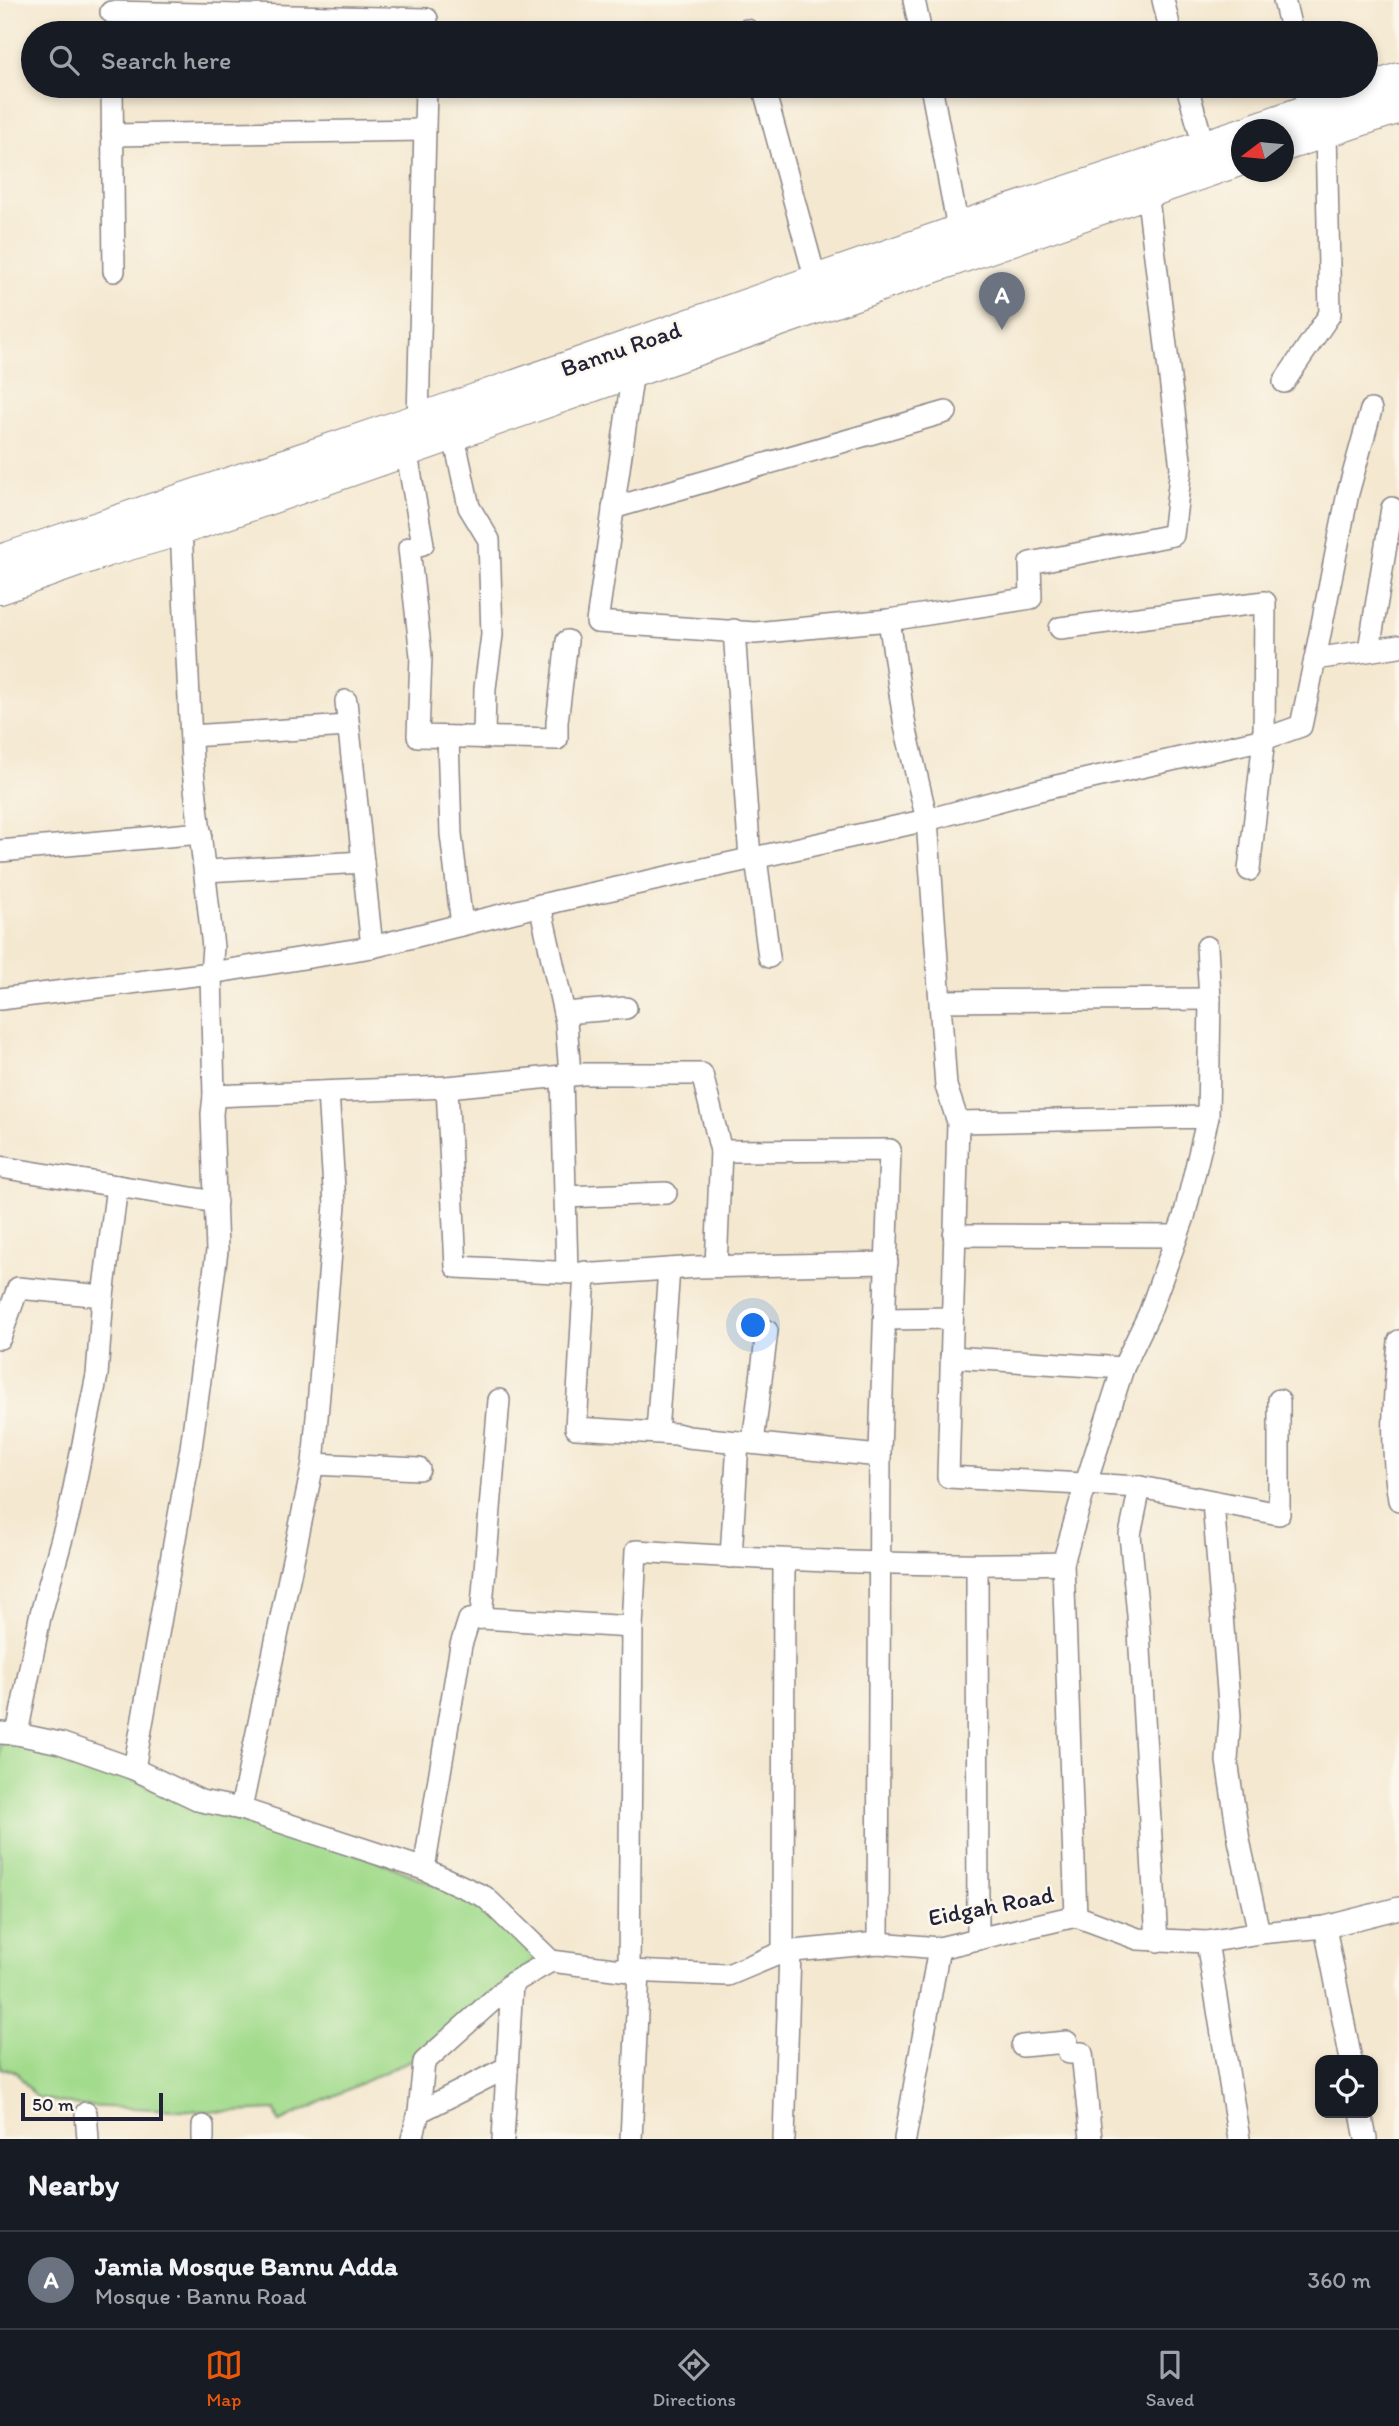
<!DOCTYPE html>
<meta charset="utf-8">
<style>
:root{--surface:#171b24;--page:#20242c;--text:#f1f3f6;--muted:#9ea1a6;--line:#363941;--accent:#ea580c}
body{margin:0;font-family:Itim,sans-serif;background:var(--page);color:var(--text)}
.controls{position:absolute;right:21px;bottom:21px;display:grid;overflow:hidden;border-radius:14px;box-shadow:0 4px 10px #0003}
.controls button{width:63px;height:63px;display:grid;place-items:center;padding:0;border:0;border-bottom:2px solid var(--line);background:var(--surface);color:var(--text);font:35px sans-serif}
.compass{position:absolute;left:1231px;top:119px;width:63px;height:63px;border-radius:50%;background:var(--surface);box-shadow:0 4px 10px #0003;rotate:254deg}
.scale{position:absolute;left:21px;bottom:18px;width:142px;box-sizing:border-box;padding-left:7px;border:4px solid #22223b;border-top:0;font-size:19px;line-height:24px;white-space:nowrap;color:#22223b;-webkit-text-stroke:5px #fbf7ec;paint-order:stroke}
.you{position:absolute;left:754px;top:1326px;width:24px;height:24px;margin:-18px;border:5px solid #fff;border-radius:50%;background:#1a73e8;box-shadow:0 0 0 10px #1a73e833}
.badge{display:grid;place-items:center;width:46px;height:46px;border-radius:50%;background:var(--accent);color:#fff;font-size:23px;font-weight:700}
.pin{position:absolute;translate:-50% -58px;filter:drop-shadow(0 2px 4px #0008)}
.pin::after{content:'';position:absolute;top:37px;width:24px;height:21px;background:inherit;clip-path:polygon(0 0,100% 0,50% 100%)}
.list{margin:0;padding:0;list-style:none}
h2{display:flex;justify-content:space-between;align-items:center;height:91px;margin:0;padding:0 28px;font-size:30px}
h2 small{font-size:23px;font-weight:400;color:var(--muted)}
.list li{display:grid;grid-template-columns:46px 1fr auto;gap:21px;align-items:center;box-sizing:border-box;height:98px;padding:0 28px;border-top:2px solid var(--line)}
.list b{display:block;font-size:26px;white-space:nowrap}
.list p{margin:0;font-size:23px;white-space:nowrap;color:var(--muted)}
.list em{font-size:23px;font-style:normal;color:var(--muted)}
.icon{flex:none;width:38px;height:38px;fill:none;stroke:currentColor;stroke-width:2;stroke-linecap:round;stroke-linejoin:round}
.map{position:relative;flex:none;width:1399px;height:2139px;overflow:hidden}
.search{position:absolute;background:var(--surface);box-shadow:0 4px 10px #0003;left:21px;right:21px;top:21px;height:77px;display:flex;align-items:center;gap:18px;box-sizing:border-box;padding:0 24px;border-radius:38px;color:var(--muted);font-size:26px}
.sheet{height:189px;background:var(--surface)}
nav{display:flex;justify-content:space-around;align-items:center;box-sizing:border-box;height:98px;border-top:2px solid var(--line);background:var(--surface);font-size:19px;color:var(--muted)}
nav a{display:grid;justify-items:center;gap:4px}
nav .on{color:var(--accent)}
.map>svg:first-child{display:block}
</style>
<div class="map">
<svg width="1399" height="2139" viewBox="0 0 1399 2139">
<rect width="100%" height="100%" fill="#fbf7ec"/>
<filter id="ink" filterUnits="userSpaceOnUse"><feTurbulence type="fractalNoise" baseFrequency=".0143" numOctaves="2"/><feDisplacementMap in="SourceGraphic" scale="14" xChannelSelector="R" yChannelSelector="G"/><feConvolveMatrix kernelMatrix="1 2 1 2 8 2 1 2 1" color-interpolation-filters="sRGB"/></filter>
<filter id="wash" filterUnits="userSpaceOnUse"><feTurbulence type="fractalNoise" baseFrequency=".00686" numOctaves="4" result="noise"/><feDisplacementMap in="SourceGraphic" scale="28" xChannelSelector="R" yChannelSelector="G"/><feGaussianBlur stdDeviation="1.57" result="paint"/><feColorMatrix in="noise" values="0 0 0 0 0 0 0 0 0 0 0 0 0 0 0 0 0 1.4 0 .05"/><feComposite in="paint" operator="in"/></filter>
<g filter="url(#wash)">
<rect width="100%" height="100%" fill="#f4e8d0"/>
<path fill="#a3db8d" stroke="#627e64" stroke-width="2" d="M0,1741l52,10 63,21 99,41 107,29 56,18 91,39 28,16 41,43 -122,100 -136,64 -4,-12 -43,2 -153,-6 -43,-9 -20,-25 -16,-4z"/>
</g>
<g filter="url(#ink)">
<g fill="none" stroke-linecap="round" stroke-linejoin="round">
<g stroke="#8b8586" stroke-width="24">
<g id="minor">
<path d="M914,0l7,33"/>
<path d="M1163,0l8,33"/>
<path d="M1284,0l8,33"/>
<path d="M111,12l316,7"/>
<path d="M747,30l1,3"/>
<path d="M112,86l2,185"/>
<path d="M763,86l53,195"/>
<path d="M931,86l27,142"/>
<path d="M1187,86l17,61"/>
<path d="M1304,86l5,24"/>
<path d="M112,135l313,-5"/>
<path d="M633,371l-36,251 158,11 134,-13 16,106 22,94 19,266 12,36 -10,355 192,10 139,27v-114"/>
<path d="M1284,382l46,-68 -4,-183"/>
<path d="M418,420l8,-334"/>
<path d="M453,432l16,75 20,33 3,95 -7,53 -1,50"/>
<path d="M406,449l17,95 -14,4 12,108 -3,80 139,3v-17l10,-81"/>
<path d="M613,508l333,-96"/>
<path d="M889,620l142,-22 -1,-35 143,-28 8,-67 -34,-277"/>
<path d="M1060,628l205,-26 -1,137 -15,131"/>
<path d="M734,630l16,229"/>
<path d="M1369,650l23,-142"/>
<path d="M1315,659l33,-166 23,-83"/>
<path d="M346,701l26,246"/>
<path d="M191,736l157,-10"/>
<path d="M448,737l3,97 11,91"/>
<path d="M0,851l201,-18"/>
<path d="M756,858l13,99"/>
<path d="M206,871l157,-9"/>
<path d="M540,905l26,117 4,53"/>
<path d="M1207,947l3,52 -2,118"/>
<path d="M0,999l211,-26 2,-26 -21,-185 -11,-233"/>
<path d="M940,1001l270,-2"/>
<path d="M564,1013l62,-5"/>
<path d="M562,1076l5,196"/>
<path d="M447,1087l9,180 139,7 102,-7 190,-4"/>
<path d="M958,1122l250,-5 -24,100 -35,97 -26,54 -37,115 -23,80 13,353"/>
<path d="M0,1167l216,35"/>
<path d="M565,1197l101,-4"/>
<path d="M954,1235l223,1"/>
<path d="M716,1266l5,-115"/>
<path d="M585,1272l-9,156 100,6 12,3 192,19"/>
<path d="M885,1319l67,-1"/>
<path d="M0,1338l18,-50 85,8"/>
<path d="M1399,1341c-5,54 -9,106 0,159"/>
<path d="M951,1357l172,11"/>
<path d="M657,1432l12,-163"/>
<path d="M753,1443l14,-112"/>
<path d="M313,1464l106,5"/>
<path d="M1140,1487l-10,48 8,80 19,326"/>
<path d="M1213,1502l17,214 -3,45 12,79 20,93"/>
<path d="M731,1557l7,-115"/>
<path d="M977,1565l1,374"/>
<path d="M481,1618l18,-218"/>
<path d="M0,1733l17,1 43,9 74,26 67,32 40,8 183,60 61,28 66,64"/>
<path d="M17,1734l23,-117 29,-104 28,-138 6,-79 14,-110"/>
<path d="M134,1769l57,-321 26,-197 -5,-137 2,-18"/>
<path d="M241,1809l72,-345 22,-259 -7,-113"/>
<path d="M424,1869l37,-224 8,-25 12,-2 151,9"/>
<path d="M1325,1927l26,133"/>
<path d="M1207,1942l32,197"/>
<path d="M878,1943l2,-491 10,-302 -169,1 -19,-77h-119l-136,13 -233,9 -3,-123 161,-26 186,-46 369,-81 108,-29 229,-52 37,-13 14,-67 84,-13"/>
<path d="M783,1952l1,-391"/>
<path d="M629,1971l3,-344 4,-76c143,9 285,16 427,12"/>
<path d="M1022,2046l45,-4 2,11h13l9,86"/>
<path d="M419,2112l5,-50 88,-79 39,-22 78,10 99,4 55,-23 95,-9 61,5 137,-32 62,23 69,3 52,-9 66,-6 74,-19"/>
<path d="M86,2113l2,26"/>
<path d="M1361,2113l5,26"/>
<path d="M203,2126v13"/>
<path d="M412,2139l7,-27 81,-41h7l5,-88"/>
<path d="M503,2139l4,-68"/>
<path d="M631,2139l8,-167"/>
<path d="M784,2139l6,-187"/>
<path d="M905,2139l34,-191"/>
</g>
</g>
<g stroke="#8b8586" stroke-width="34">
<g id="highway">
<path d="M1253,130l146,-51"/>
<path d="M1284,145l115,-38"/>
<path d="M0,561l418,-141 535,-187 5,-5 284,-94"/>
<path d="M0,588l108,-38 73,-21 1061,-370"/>
</g>
</g>
<use href="#minor" stroke="#fff" stroke-width="21"/>
<use href="#highway" stroke="#fff" stroke-width="32"/>
</g>
</g>
<g text-anchor="middle" stroke-width="5" stroke-linejoin="round" paint-order="stroke">
<g font-size="24" fill="#22223b" stroke="#fbf7ec">
<text transform="translate(621 349) rotate(-19)" y="8">Bannu Road</text>
<text transform="translate(991 1906) rotate(-11)" y="8">Eidgah Road</text>
</g>
</g>
</svg>
<div class="controls">
<button><svg class="icon" aria-label="locate" viewBox="0 0 24 24"><circle cx="12" cy="12" r="6"/><path d="M12 2v4M12 18v4M2 12h4M18 12h4"/></svg></button>
</div>
<svg class="compass" viewBox="-18 -18 36 36"><path d="M0-13l5 13h-10z" fill="#e53935"/><path d="M0 13l5-13h-10z" fill="#9ea1a6"/></svg>
<div class="scale">50 m</div>
<div class="you"></div>
<div class="pin badge" style="left:1002px;top:330px;background:#6b7280">A</div>
<div class="search"><svg class="icon" aria-label="search" viewBox="0 0 24 24"><circle cx="10" cy="10" r="6"/><path d="M15 15l6 6"/></svg>Search here</div>
</div>
<section class="sheet">
<h2>Nearby<small></small></h2>
<ul class="list">
<li><span class="badge" style="background:#6b7280">A</span><div><b>Jamia Mosque Bannu Adda</b><p>Mosque · Bannu Road</p></div><em>360 m</em></li>
</ul>
</section>
<nav>
<a class="on"><svg class="icon" aria-label="map" viewBox="0 0 24 24"><path d="M3 6l6-2 6 2 6-2v14l-6 2-6-2-6 2zM9 4v14M15 6v14"/></svg>Map</a>
<a><svg class="icon" aria-label="directions" viewBox="0 0 24 24"><path d="M12 3l9 9-9 9-9-9zM9 14v-3h6M13 9l2 2-2 2"/></svg>Directions</a>
<a><svg class="icon" aria-label="saved" viewBox="0 0 24 24"><path d="M7 4h10v16l-5-4-5 4z"/></svg>Saved</a>
</nav>
